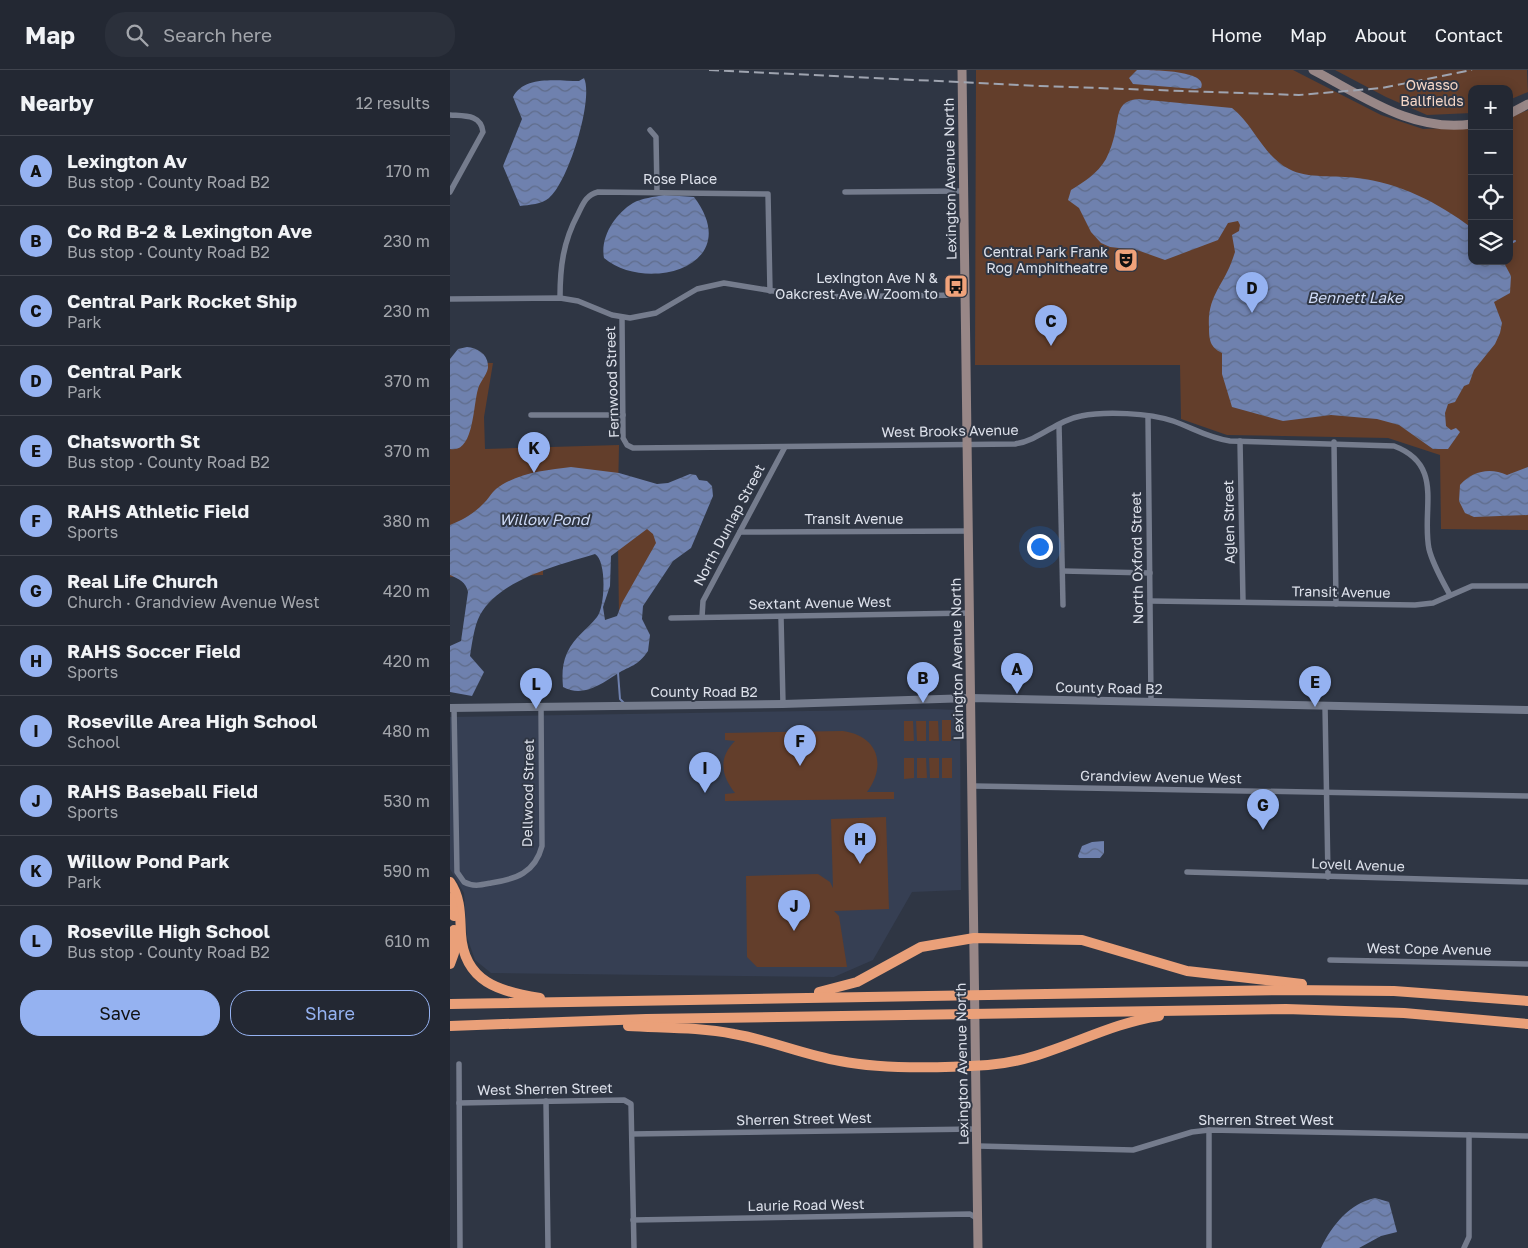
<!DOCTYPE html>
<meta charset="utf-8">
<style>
:root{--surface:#232833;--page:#2b303b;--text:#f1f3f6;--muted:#a3a6ac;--line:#40444e;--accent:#95b2f1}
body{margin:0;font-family:"Golos Text",sans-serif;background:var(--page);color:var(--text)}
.controls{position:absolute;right:15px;top:15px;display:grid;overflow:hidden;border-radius:10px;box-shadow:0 2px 12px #0003}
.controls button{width:45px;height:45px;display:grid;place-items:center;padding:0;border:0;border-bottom:1px solid var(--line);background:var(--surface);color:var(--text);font:25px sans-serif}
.you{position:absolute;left:589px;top:476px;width:18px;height:18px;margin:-12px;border:4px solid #fff;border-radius:50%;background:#1a73e8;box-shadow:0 0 0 8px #1a73e833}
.badge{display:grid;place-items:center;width:32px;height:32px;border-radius:50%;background:var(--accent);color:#111;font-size:16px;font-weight:700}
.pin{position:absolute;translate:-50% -41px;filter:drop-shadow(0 1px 2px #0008)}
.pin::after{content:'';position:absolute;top:26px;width:18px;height:15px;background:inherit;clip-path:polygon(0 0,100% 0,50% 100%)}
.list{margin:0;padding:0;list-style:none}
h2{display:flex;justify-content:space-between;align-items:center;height:65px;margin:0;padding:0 20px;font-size:21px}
h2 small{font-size:16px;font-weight:400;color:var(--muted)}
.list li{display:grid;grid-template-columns:32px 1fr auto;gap:15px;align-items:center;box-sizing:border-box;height:70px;padding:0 20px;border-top:1px solid var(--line)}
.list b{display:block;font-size:19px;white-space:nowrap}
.list p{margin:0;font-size:16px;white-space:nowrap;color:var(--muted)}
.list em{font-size:16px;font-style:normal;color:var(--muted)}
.actions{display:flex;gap:10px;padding:15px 20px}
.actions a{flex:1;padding:11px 0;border:1px solid var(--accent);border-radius:20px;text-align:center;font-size:18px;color:var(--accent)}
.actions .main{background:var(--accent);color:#111}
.icon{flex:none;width:28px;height:28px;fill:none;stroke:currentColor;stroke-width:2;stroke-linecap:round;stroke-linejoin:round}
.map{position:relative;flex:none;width:1078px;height:1178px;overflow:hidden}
header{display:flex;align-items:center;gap:30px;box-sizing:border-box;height:70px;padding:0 25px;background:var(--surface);border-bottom:1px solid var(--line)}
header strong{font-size:24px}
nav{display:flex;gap:28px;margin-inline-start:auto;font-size:18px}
.search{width:350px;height:45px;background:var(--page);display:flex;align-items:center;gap:12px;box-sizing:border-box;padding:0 18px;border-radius:20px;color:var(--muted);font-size:19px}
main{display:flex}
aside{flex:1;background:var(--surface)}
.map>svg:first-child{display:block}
</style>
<header>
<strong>Map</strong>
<div class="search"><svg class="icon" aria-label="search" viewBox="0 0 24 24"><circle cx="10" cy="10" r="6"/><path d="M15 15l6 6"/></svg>Search here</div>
<nav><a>Home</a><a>Map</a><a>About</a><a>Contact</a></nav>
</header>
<main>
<aside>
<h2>Nearby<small>12 results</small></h2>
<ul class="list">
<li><span class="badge">A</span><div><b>Lexington Av</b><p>Bus stop · County Road B2</p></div><em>170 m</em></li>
<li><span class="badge">B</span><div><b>Co Rd B-2 &amp; Lexington Ave</b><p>Bus stop · County Road B2</p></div><em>230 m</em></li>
<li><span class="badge">C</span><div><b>Central Park Rocket Ship</b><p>Park</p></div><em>230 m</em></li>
<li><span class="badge">D</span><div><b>Central Park</b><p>Park</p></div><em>370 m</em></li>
<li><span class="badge">E</span><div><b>Chatsworth St</b><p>Bus stop · County Road B2</p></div><em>370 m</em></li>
<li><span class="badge">F</span><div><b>RAHS Athletic Field</b><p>Sports</p></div><em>380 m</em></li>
<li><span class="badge">G</span><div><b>Real Life Church</b><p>Church · Grandview Avenue West</p></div><em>420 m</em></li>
<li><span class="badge">H</span><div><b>RAHS Soccer Field</b><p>Sports</p></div><em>420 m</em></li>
<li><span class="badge">I</span><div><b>Roseville Area High School</b><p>School</p></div><em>480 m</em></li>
<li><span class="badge">J</span><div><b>RAHS Baseball Field</b><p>Sports</p></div><em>530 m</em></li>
<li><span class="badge">K</span><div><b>Willow Pond Park</b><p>Park</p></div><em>590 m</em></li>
<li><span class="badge">L</span><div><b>Roseville High School</b><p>Bus stop · County Road B2</p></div><em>610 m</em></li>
</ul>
<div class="actions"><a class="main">Save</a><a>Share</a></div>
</aside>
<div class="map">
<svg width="1078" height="1178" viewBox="0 0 1078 1178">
<defs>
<pattern id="water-waves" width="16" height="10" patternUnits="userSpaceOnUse" patternTransform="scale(1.25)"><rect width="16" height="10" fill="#6f81ae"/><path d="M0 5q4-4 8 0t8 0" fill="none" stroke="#5f6c8a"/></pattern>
</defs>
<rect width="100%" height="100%" fill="#2f3644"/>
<path fill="#363f53" d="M484,639l22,1 4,6 1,174 -49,2 -39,68 -39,17 -343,-4 -16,-13 -8,-23 -3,-44 -14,-24v-152z"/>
<g fill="#633e2b">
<path d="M526,0h317l88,45 42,14 49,-2v134h37v-143l19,-8v420l-87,-1 -1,-74 -52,-17 -161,-3 -46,-16 -1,-54h-205z"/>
<path d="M885,0h192l1,22 -19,8v-11h-37v24l-45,2 -41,-18z"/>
<path d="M0,292l43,1 -9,54 1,32 134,-4 -1,51 66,1 -65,120 -1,-73 -75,1v30l-93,2z"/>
<rect x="492" y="650" width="9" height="21"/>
<path d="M454,651h9l1,20h-10z"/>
<path d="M466,651h10v20h-9z"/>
<path d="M479,651h9l1,20h-10z"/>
<path d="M393,661c35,5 44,34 24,61h27v7l-169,2v-7l10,-1c-14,-18 -17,-35 0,-52l-10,-1v-7z"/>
<path d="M454,688h10v20l-10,1z"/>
<path d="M467,688h9l1,20h-10z"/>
<path d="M479,688h10v20h-9z"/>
<rect x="492" y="688" width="10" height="20"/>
<path d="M436,747l3,92 -55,2 5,5 8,51h-90l-10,-10 -1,-81 72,-2 12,8 3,6 -2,-69z"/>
</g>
<g fill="url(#water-waves)" fill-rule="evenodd">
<path d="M687,0c13,0 72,0 64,18l-6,1 -62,-5 -4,-6z"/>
<path d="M134,8c10,21 -16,105 -35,120 -7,6 -20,7 -29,8l-17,-40 19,-47 -9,-22c11,-22 45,-16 66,-16z"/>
<path d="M688,29l94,9c22,17 31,48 57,61 18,10 48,6 68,9 43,5 80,24 115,50v33h31l8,15 -1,17 -16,9 8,21 -2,10 -5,11 -21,26 -5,14 -5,2 -9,16 -7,2 -3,9 1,13 5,4 5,-2 4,4 -12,17h-15l-34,-24 -22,-6 -46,-4 -48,6 -51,-14 -10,-33v-21c-12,-6 -13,-13 -13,-26 -2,-31 15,-42 24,-69l2,-6 -3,-17 7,-4 1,-6 -2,-4 -10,2 -10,17 -53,20 -28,-10 -27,-3 -9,-4 -10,-11 -12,-24 -11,-8 3,-10c14,-9 26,-16 35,-31 4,-8 7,-17 9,-26 4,-17 1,-32 23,-34z"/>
<path d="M214,125l30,2c52,69 -47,97 -90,61 -4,-21 11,-44 29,-55 9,-5 21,-6 31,-8z"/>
<path d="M17,277c10,1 20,6 21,18 1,8 -8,16 -10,24 -5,16 -4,65 -28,60v-90l8,-10z"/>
<path d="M121,397l48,6 38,11 11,-1 22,-9 6,1 3,5 8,1 5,5 1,10 -22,52 -18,13 -30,45 -1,13 8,16 -2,16c-11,16 -17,14 -31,23 -16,10 -34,24 -54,13 -1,-12 -1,-23 4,-34 8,-17 20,-23 30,-36 8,-10 10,-56 -2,-63 -36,11 -95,25 -115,61 -6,11 -8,29 -10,41l14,16 -12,24 -22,-4v-46l11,-5 7,-49c-2,-10 -9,-13 -18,-17v-50c13,-5 23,-11 33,-21 5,-4 8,-11 13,-15 21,-16 50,-19 75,-22zM197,459l6,5 3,9 -34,60 -5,13 -12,4 -2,-13 7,-21 1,-30z"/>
<path d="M1078,397v48l-54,2 -9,-4 -6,-12 1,-16c12,-14 30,-18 47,-10z"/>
<path d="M654,771v12l-4,5h-21l-1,-2 4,-10 10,-4z"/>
<path d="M925,1128l14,4 8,30 -16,4 -22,12h-38c11,-23 29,-45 54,-50z"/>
</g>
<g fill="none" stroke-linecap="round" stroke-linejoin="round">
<g stroke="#6f81ae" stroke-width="2">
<path d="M1059,174l6,-3"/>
<path d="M168,603l2,26 4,4"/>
</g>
<g stroke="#757c8d" stroke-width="5.5">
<path d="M0,45c14,1 31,-1 33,17l-33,60"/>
<path d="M200,60l6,7 1,54"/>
<path d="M395,122l118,-1"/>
<path d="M110,228c0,-31 3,-56 18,-84 5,-10 8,-19 20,-22l170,2 2,97"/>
<path d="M0,229l110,-1 18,3 34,14 18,3 26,-5 41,-24 27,-6 87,14 154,-2"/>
<path d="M172,248l1,120 4,7 6,3 382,-4c25,-4 42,-24 66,-28 24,-5 68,-3 92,5 20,7 35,17 57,20l164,5c51,19 27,63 35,103 4,16 13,31 21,46"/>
<path d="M81,345h92"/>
<path d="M698,346l3,284"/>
<path d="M609,355l4,180"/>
<path d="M790,371l3,161"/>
<path d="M884,372l2,162"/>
<path d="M290,462l229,-1"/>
<path d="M613,501l87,2"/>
<path d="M700,531l265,4 18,-2 39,-17h56"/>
<path d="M252,547l1,-16 82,-154"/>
<path d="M331,547l2,87"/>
<path d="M221,548l299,-5"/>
<path d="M875,636l3,171"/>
<path d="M4,637l3,165 7,10c9,5 17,3 27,1 25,-4 44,-10 51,-37l-1,-140"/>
<path d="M523,716l555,10"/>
<path d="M737,802l341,10"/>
<path d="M880,890l198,4"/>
<path d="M9,994l1,184"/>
<path d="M96,1031l2,147"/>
<path d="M9,1033l165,-3 7,4 3,144"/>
<path d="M759,1060v118"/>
<path d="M182,1064l345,-5"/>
<path d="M528,1076l155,4 59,-18 17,-2 319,6"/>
<path d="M183,1150l337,-6 8,5"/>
<path d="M1014,1178l5,-11v-102"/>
</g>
<path stroke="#757c8d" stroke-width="8" d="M0,638l333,-4 188,-6 557,12"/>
<g stroke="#988787" stroke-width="9">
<path d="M512,0l16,1178"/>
<path d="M863,0c50,26 99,63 159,54"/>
<path d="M1059,44l19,-10"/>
</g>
<g stroke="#eaa079" stroke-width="10">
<path d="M0,812c11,16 10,33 11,52 3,48 39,58 79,64"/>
<path d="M0,828l4,18"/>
<path d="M0,894l4,-11v-23"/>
<path d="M369,922l38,-10 64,-35 53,-9 108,2 105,31 115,13"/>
<path d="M0,934l838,-14 106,1 134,10"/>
<path d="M0,956l196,-7 640,-10 118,4 124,11"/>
<path d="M178,956c35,2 71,1 106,8 36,6 70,21 106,27 46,9 102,7 148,4 60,-4 111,-40 171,-49"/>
</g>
<path stroke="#9fa4b0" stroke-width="2" stroke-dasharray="10 5" stroke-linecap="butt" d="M259,0l331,16 259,9 83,-7 90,-18"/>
</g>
<defs>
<g id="theatre-square" transform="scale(1.25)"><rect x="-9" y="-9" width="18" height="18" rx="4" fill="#f0a27a" stroke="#2f3644"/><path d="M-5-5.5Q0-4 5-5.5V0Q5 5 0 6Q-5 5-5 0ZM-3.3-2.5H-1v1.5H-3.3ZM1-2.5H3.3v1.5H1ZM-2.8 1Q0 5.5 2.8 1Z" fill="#111"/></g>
<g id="bus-square" transform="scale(1.25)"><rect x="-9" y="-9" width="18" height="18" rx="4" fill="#f0a27a" stroke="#2f3644"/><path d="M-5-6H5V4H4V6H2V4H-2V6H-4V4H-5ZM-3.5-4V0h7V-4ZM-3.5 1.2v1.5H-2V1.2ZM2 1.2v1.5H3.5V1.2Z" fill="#111"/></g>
</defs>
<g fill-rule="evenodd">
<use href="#theatre-square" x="676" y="190"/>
<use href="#bus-square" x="506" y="216"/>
</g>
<g text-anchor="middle" stroke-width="4" stroke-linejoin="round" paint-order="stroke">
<g font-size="14" fill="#f6d7c7" stroke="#2f3644">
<text x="982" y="20">Owasso<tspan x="982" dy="16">Ballfields</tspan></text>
</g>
<g font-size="14" fill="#dde1eb" stroke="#2f3644">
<text x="230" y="114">Rose Place</text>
<text transform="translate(500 109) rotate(-91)" y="5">Lexington Avenue North</text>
<text transform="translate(162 312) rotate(-92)" y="5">Fernwood Street</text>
<text transform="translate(500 361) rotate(-1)" y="5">West Brooks Avenue</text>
<text x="404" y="454">Transit Avenue</text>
<text transform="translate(779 452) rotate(-91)" y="5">Aglen Street</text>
<text transform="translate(279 455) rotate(-62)" y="5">North Dunlap Street</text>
<text transform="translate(687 488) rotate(-91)" y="5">North Oxford Street</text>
<text transform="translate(891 522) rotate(1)" y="5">Transit Avenue</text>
<text transform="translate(370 533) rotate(-1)" y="5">Sextant Avenue West</text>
<text transform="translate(507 589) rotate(-91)" y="5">Lexington Avenue North</text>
<text transform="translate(659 618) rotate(1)" y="5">County Road B2</text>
<text x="254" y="627">County Road B2</text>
<text transform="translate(711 707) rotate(1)" y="5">Grandview Avenue West</text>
<text transform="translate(78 723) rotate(-89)" y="5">Dellwood Street</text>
<text transform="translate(908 795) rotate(2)" y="5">Lovell Avenue</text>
<text transform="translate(979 879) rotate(1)" y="5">West Cope Avenue</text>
<text transform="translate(512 994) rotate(-91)" y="5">Lexington Avenue North</text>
<text transform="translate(95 1019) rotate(-1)" y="5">West Sherren Street</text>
<text transform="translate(354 1049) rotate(-1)" y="5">Sherren Street West</text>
<text x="816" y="1055">Sherren Street West</text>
<text transform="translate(356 1135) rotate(-1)" y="5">Laurie Road West</text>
</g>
<g font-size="14" fill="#dde1eb" stroke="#2f3644" text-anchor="end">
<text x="658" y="187">Central Park Frank<tspan x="658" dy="16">Rog Amphitheatre</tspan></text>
<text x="488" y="213">Lexington Ave N &amp;<tspan x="488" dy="16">Oakcrest Ave W Zoom to</tspan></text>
</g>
<g font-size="15" font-style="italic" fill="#d0dcf8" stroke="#2f3644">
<text x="905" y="233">Bennett Lake</text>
<text x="94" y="455">Willow Pond</text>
</g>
</g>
</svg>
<div class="controls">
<button>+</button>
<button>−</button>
<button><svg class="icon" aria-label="locate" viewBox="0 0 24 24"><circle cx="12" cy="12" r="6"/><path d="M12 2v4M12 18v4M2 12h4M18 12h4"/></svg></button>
<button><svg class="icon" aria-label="layers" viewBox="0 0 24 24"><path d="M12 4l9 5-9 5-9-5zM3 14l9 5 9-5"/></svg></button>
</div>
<div class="you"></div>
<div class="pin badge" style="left:567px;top:624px">A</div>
<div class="pin badge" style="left:473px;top:633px">B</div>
<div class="pin badge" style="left:601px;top:276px">C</div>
<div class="pin badge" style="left:802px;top:243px">D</div>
<div class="pin badge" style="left:865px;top:637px">E</div>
<div class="pin badge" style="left:350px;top:696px">F</div>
<div class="pin badge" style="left:813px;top:760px">G</div>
<div class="pin badge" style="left:410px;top:794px">H</div>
<div class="pin badge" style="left:255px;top:723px">I</div>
<div class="pin badge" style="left:344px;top:861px">J</div>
<div class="pin badge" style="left:84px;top:403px">K</div>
<div class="pin badge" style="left:86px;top:639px">L</div>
</div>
</main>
